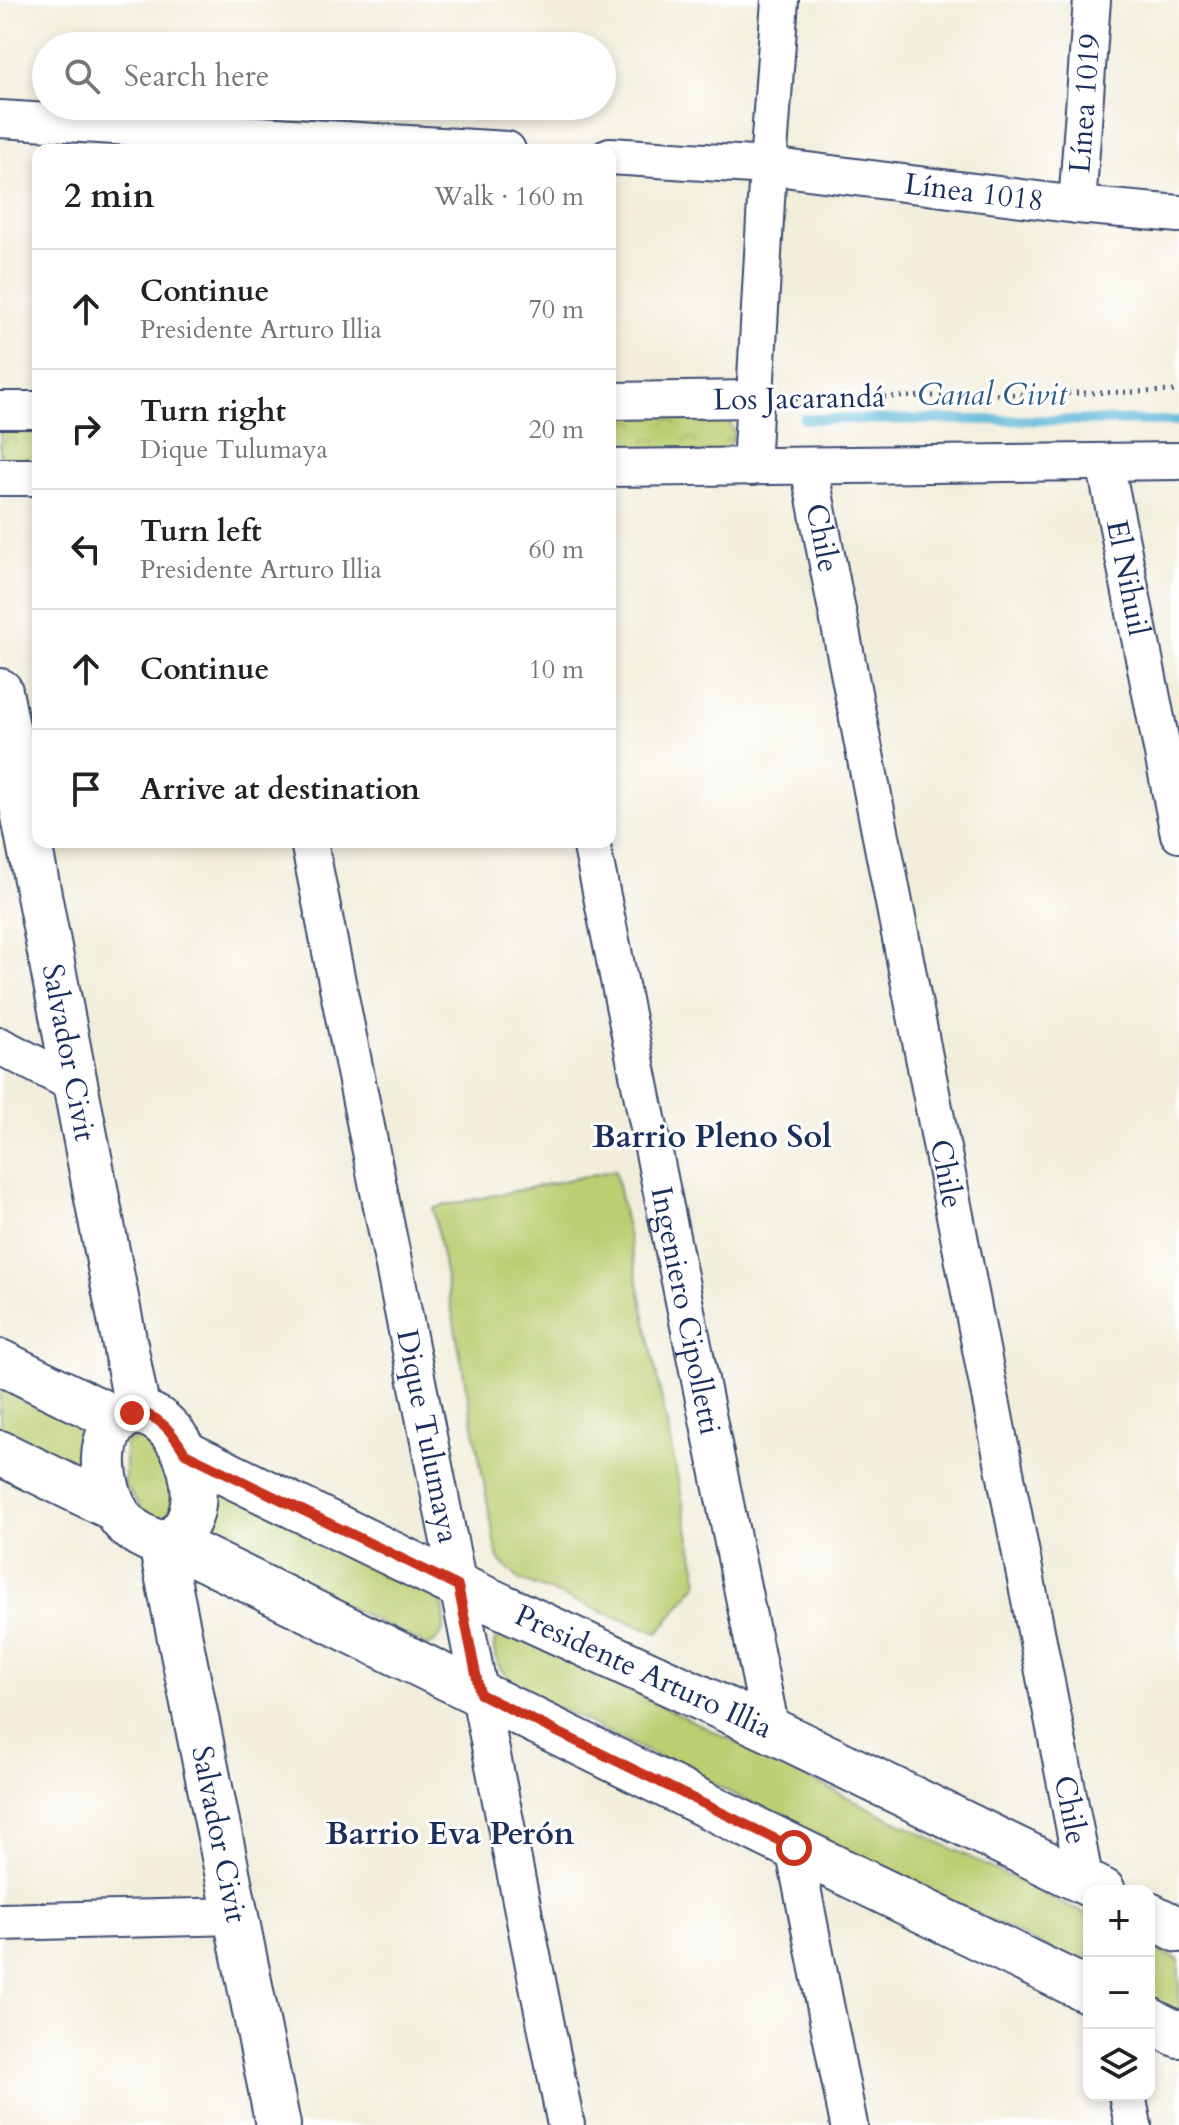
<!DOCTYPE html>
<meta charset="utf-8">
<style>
:root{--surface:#fff;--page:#f6f6f6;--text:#222;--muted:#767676;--line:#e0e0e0}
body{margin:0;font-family:Cardo,serif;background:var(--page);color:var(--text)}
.controls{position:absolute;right:24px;bottom:24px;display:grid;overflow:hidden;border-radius:16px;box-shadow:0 4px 12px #0003}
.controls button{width:72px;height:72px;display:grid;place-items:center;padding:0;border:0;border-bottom:2px solid var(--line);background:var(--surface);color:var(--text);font:40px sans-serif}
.stop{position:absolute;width:24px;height:24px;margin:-18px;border:6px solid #c8321e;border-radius:50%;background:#fff}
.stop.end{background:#c8321e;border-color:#fff;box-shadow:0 2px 8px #0008}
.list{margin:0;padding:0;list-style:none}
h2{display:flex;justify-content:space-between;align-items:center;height:104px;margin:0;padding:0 32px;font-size:34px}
h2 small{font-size:26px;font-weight:400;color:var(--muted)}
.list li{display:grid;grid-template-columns:52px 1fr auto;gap:24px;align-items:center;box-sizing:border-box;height:120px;padding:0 32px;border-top:2px solid var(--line)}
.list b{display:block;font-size:30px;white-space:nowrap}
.list p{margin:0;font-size:26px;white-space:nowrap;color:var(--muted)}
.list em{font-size:26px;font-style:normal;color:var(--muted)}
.icon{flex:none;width:44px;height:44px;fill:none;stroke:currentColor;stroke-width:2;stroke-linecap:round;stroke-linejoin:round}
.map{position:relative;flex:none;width:1179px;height:2125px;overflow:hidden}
.search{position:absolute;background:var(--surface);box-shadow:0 4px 12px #0003;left:32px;top:32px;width:584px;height:88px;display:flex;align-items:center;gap:20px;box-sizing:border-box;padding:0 28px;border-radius:44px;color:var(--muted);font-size:30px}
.panel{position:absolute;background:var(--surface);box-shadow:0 4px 12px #0003;left:32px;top:144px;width:584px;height:704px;border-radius:16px}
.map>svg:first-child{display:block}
</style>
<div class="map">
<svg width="1179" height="2125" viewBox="0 0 1179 2125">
<defs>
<pattern id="park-crowns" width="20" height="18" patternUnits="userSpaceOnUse" patternTransform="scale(2)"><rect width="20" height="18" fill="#bbce72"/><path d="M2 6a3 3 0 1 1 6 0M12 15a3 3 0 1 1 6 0" fill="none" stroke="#a0b165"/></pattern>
</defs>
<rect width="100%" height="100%" fill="#fff"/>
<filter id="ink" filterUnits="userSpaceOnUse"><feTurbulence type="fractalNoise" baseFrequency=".0125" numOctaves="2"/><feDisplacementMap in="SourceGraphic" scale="16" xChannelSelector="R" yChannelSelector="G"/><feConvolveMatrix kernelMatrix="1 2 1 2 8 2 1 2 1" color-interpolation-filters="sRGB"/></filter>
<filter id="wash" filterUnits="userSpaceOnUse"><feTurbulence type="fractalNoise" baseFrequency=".006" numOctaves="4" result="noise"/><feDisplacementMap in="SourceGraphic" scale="32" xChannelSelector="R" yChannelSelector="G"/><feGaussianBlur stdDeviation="1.8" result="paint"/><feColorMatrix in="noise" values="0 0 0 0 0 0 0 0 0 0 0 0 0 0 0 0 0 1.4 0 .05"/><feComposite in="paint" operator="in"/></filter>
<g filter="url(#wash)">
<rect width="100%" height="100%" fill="#f2eedb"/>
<g fill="#bbce72" stroke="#6b7e68" stroke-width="2">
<path d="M615,1170l84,412 -41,51 -138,-53 -22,-21 -65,-351z"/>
<path d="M0,1387l83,41 -2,21 9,30 -90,-44z"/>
<path d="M137,1431l17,6 20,50 -5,30 -16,8 -28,-40v-41z"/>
<path d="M220,1487l220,113c8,16 7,39 -13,46l-217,-107z"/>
<path d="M507,1630l582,286v53l-571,-281c-16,-10 -39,-49 -11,-58z"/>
<path d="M1149,1946l30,14v53l-30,-15z"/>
</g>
<g fill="url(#park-crowns)" stroke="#6b7e68" stroke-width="2">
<path d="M610,414l114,1c13,13 14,29 -4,38h-110z"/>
<path d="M38,423v38c-13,0 -27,2 -38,-6v-30z"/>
</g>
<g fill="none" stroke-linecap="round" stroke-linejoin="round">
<path stroke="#58b6d7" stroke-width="10" d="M804,419l375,2"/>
</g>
</g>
<g filter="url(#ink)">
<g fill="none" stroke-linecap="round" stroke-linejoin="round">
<g stroke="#3b4c71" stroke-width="40">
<g id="minor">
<path d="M0,119l507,31"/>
<path id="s1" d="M610,156l158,10 309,39 102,9"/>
<path id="s2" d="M1077,205l15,-205"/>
<path d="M610,401l145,-2"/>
<path d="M0,410h38"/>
<path id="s3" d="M1105,462l74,372"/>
<path d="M751,467l17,-301 12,-166"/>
<path id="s4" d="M809,467l276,1415"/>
<path d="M610,468l569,-7"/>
<path d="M0,477h38"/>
<path id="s5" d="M309,842l257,1283"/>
<path id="s6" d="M591,842l180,888"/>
<path d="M0,1046l74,38"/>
<path d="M794,1848l55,277"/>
<path d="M0,1922l237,-6"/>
<path d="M1127,2095l6,30"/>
</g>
</g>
<g stroke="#3b4c71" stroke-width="48">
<g id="tertiary">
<path id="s7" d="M0,691l138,722"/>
<path d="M0,1362l118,58"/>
<path d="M132,1413c55,-6 91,115 29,131 -16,-6 -31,-13 -41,-27 -19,-26 -28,-92 12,-104z"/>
<path d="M0,1453l115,56"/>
<path id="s8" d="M185,1453l273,133 313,144 332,161"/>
<path d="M170,1542l624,306 295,143"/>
<path id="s9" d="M161,1544l117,581"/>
<path d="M1149,1915l30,15"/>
<path d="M1149,2020l30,15"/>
</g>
</g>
<path stroke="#3b4c71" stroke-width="5" stroke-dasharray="2 6" stroke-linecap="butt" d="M788,399l391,-8"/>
<use href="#minor" stroke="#fff" stroke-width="36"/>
<use href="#tertiary" stroke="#fff" stroke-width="44"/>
</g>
</g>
<g fill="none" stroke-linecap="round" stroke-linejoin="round" filter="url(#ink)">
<path stroke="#c8321e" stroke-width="10" d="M132,1413c25,-2 41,20 53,40l273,133 22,108 314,154"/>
</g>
<g text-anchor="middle" stroke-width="6" stroke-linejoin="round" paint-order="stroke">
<g font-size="30" fill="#1b2f5e" stroke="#fff">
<text dy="10" stroke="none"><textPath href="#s2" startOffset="102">Línea 1019</textPath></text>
<text dy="10" stroke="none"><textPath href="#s1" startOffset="366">Línea 1018</textPath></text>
<text transform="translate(799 398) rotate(-1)" y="10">Los Jacarandá</text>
<text dy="10" stroke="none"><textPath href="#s4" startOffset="72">Chile</textPath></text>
<text dy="10" stroke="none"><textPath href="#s3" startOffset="118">El Nihuil</textPath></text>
<text dy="10" stroke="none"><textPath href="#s7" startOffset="368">Salvador Civit</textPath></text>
<text dy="10" stroke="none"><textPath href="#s4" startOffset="720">Chile</textPath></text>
<text dy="10" stroke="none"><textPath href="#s6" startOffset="478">Ingeniero Cipolletti</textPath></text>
<text dy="10" stroke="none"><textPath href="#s5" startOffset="606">Dique Tulumaya</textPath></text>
<text dy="10" stroke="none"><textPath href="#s8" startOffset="508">Presidente Arturo Illia</textPath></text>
<text dy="10" stroke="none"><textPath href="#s4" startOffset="1368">Chile</textPath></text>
<text dy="10" stroke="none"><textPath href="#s9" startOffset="296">Salvador Civit</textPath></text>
</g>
<g font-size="32" font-style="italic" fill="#305e88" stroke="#fff">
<text x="992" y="405">Canal Civit</text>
</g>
<g font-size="32" font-weight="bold" fill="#1b2f5e" stroke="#fff">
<text x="712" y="1147">Barrio Pleno Sol</text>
<text x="450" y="1844">Barrio Eva Perón</text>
</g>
</g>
</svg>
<div class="controls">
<button>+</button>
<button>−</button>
<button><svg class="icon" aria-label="layers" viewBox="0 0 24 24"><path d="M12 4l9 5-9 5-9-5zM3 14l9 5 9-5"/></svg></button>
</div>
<div class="stop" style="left:794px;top:1848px"></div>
<div class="stop end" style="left:132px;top:1413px"></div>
<div class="search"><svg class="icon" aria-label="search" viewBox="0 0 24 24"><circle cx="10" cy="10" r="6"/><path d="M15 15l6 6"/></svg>Search here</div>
<section class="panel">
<h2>2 min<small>Walk · 160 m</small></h2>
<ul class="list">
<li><svg class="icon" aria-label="ahead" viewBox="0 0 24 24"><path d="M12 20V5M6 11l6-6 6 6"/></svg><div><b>Continue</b><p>Presidente Arturo Illia</p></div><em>70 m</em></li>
<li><svg class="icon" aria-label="right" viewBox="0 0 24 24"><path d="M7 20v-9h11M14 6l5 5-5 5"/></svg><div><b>Turn right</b><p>Dique Tulumaya</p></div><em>20 m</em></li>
<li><svg class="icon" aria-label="left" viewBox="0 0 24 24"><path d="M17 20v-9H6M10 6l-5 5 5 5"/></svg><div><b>Turn left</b><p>Presidente Arturo Illia</p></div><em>60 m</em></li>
<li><svg class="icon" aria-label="ahead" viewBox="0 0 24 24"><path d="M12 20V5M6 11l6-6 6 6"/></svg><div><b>Continue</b></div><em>10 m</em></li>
<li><svg class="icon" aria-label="arrive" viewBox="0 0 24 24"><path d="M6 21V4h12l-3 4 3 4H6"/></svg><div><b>Arrive at destination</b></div></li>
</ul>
</section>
</div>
